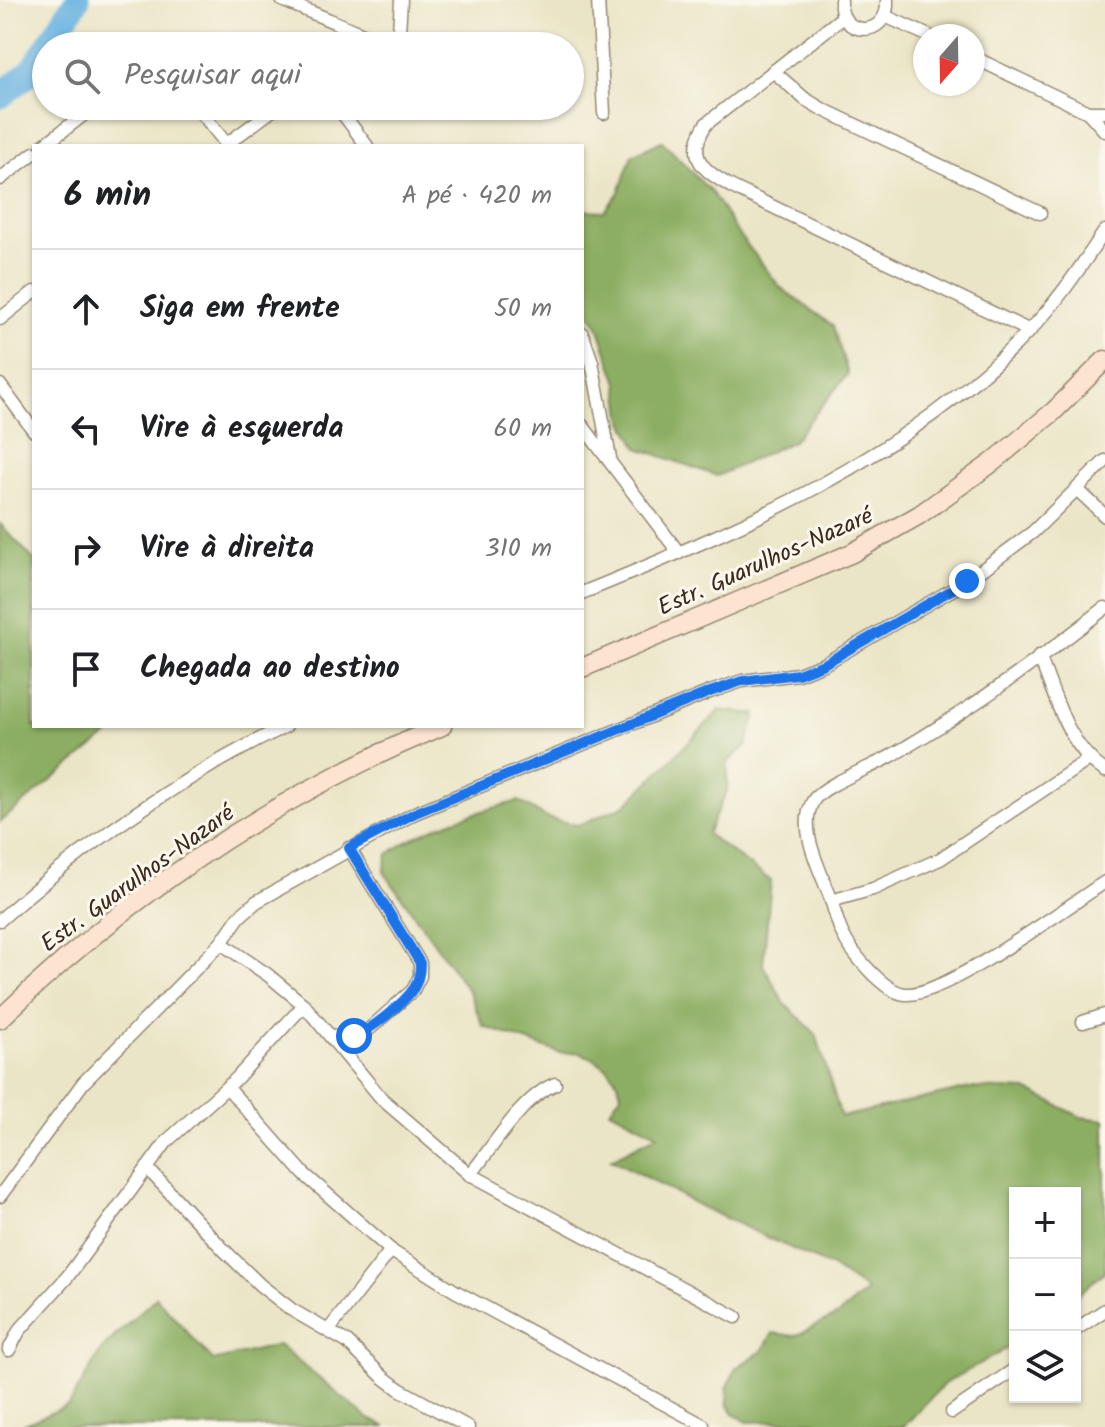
<!DOCTYPE html>
<html lang="pt">
<meta charset="utf-8">
<style>
:root{--surface:#fff;--page:#f6f6f6;--text:#202124;--muted:#757577;--line:#e0e0e0}
body{margin:0;font-family:Kalam,sans-serif;background:var(--page);color:var(--text)}
.controls{position:absolute;right:24px;bottom:24px;display:grid;overflow:hidden;border-radius:0px;box-shadow:0 2px 6px #0004}
.controls button{width:72px;height:72px;display:grid;place-items:center;padding:0;border:0;border-bottom:2px solid var(--line);background:var(--surface);color:var(--text);font:40px sans-serif}
.compass{position:absolute;left:913px;top:24px;width:72px;height:72px;border-radius:50%;background:var(--surface);box-shadow:0 2px 6px #0004;rotate:200deg}
.stop{position:absolute;width:24px;height:24px;margin:-18px;border:6px solid #1a73e8;border-radius:50%;background:#fff}
.stop.end{background:#1a73e8;border-color:#fff;box-shadow:0 2px 8px #0008}
.list{margin:0;padding:0;list-style:none}
h2{display:flex;justify-content:space-between;align-items:center;height:104px;margin:0;padding:0 32px;font-size:34px}
h2 small{font-size:26px;font-weight:400;color:var(--muted)}
.list li{display:grid;grid-template-columns:52px 1fr auto;gap:24px;align-items:center;box-sizing:border-box;height:120px;padding:0 32px;border-top:2px solid var(--line)}
.list b{display:block;font-size:30px;white-space:nowrap}
.list em{font-size:26px;font-style:normal;color:var(--muted)}
.icon{flex:none;width:44px;height:44px;fill:none;stroke:currentColor;stroke-width:2;stroke-linecap:round;stroke-linejoin:round}
.map{position:relative;flex:none;width:1105px;height:1427px;overflow:hidden}
.search{position:absolute;background:var(--surface);box-shadow:0 2px 6px #0004;left:32px;top:32px;width:552px;height:88px;display:flex;align-items:center;gap:20px;box-sizing:border-box;padding:0 28px;border-radius:44px;color:var(--muted);font-size:30px}
.panel{position:absolute;background:var(--surface);box-shadow:0 2px 6px #0004;left:32px;top:144px;width:552px;height:584px;border-radius:0px}
.map>svg:first-child{display:block}
</style>
<div class="map">
<svg width="1105" height="1427" viewBox="0 0 1105 1427">
<rect width="100%" height="100%" fill="#fbf7ec"/>
<filter id="ink" filterUnits="userSpaceOnUse"><feTurbulence type="fractalNoise" baseFrequency=".0125" numOctaves="2"/><feDisplacementMap in="SourceGraphic" scale="16" xChannelSelector="R" yChannelSelector="G"/><feConvolveMatrix kernelMatrix="1 2 1 2 8 2 1 2 1" color-interpolation-filters="sRGB"/></filter>
<filter id="wash" filterUnits="userSpaceOnUse"><feTurbulence type="fractalNoise" baseFrequency=".006" numOctaves="4" result="noise"/><feDisplacementMap in="SourceGraphic" scale="32" xChannelSelector="R" yChannelSelector="G"/><feGaussianBlur stdDeviation="1.8" result="paint"/><feColorMatrix in="noise" values="0 0 0 0 0 0 0 0 0 0 0 0 0 0 0 0 0 1.4 0 .05"/><feComposite in="paint" operator="in"/></filter>
<g filter="url(#wash)">
<rect width="100%" height="100%" fill="#ebe5c7"/>
<g fill="#8cae62" stroke="#646c40" stroke-width="2">
<path d="M662,141l50,52 22,35 46,59 53,39 15,48 -55,67 -76,35 -79,-28 -16,-30 -4,-35 -21,-59 -15,-20v-94l23,1 14,-19 13,-37z"/>
<path d="M0,524l34,36v166h85l-119,96z"/>
<path d="M720,710l36,4 -9,31 -19,17 -1,29 -20,43 64,47 -8,84 22,39 31,30 25,83 129,-29 57,2 54,27 24,3v151l-30,26v-104h-60v151l-71,40 -41,43h-82l-6,-6 -68,1 -12,-8 -7,-8 -1,-17 9,-21 26,-17 11,-18 22,3 43,-21 29,-24 -35,-24 -124,-57 -97,-51 47,-24 -48,-25 11,-16 -3,-12 -10,-13 -14,-10 -15,-7 -19,1 -77,-27 -14,-34 -85,-120 4,-18c38,-28 85,-41 131,-53l28,17 31,7 48,-20z"/>
<path d="M156,1297l57,64 65,-16 91,74 17,8h-368l51,-22 33,-56z"/>
</g>
<g fill="none" stroke-linecap="round" stroke-linejoin="round">
<g stroke="#69b3e1" stroke-width="26">
<path d="M48,46l29,-46"/>
<path d="M0,96l33,-26 13,-21"/>
</g>
</g>
</g>
<g filter="url(#ink)">
<g fill="none" stroke-linecap="round" stroke-linejoin="round">
<g stroke="#938872" stroke-width="15">
<g id="minor">
<path d="M282,0l102,43 9,-2 6,-9 2,-32"/>
<path d="M598,0l6,113"/>
<path d="M841,0c-4,38 49,39 46,0"/>
<path d="M885,16l44,20"/>
<path d="M843,17l-137,107c-21,34 -3,46 26,63l298,144"/>
<path d="M973,57l115,55h17"/>
<path d="M773,71l32,28 17,10 218,104"/>
<path d="M196,106l32,40"/>
<path d="M337,106l30,40"/>
<path d="M1088,112l17,19"/>
<path d="M43,146l52,-40"/>
<path d="M224,146l54,-40"/>
<path d="M0,179l34,-26"/>
<path d="M0,319l34,-27"/>
<path d="M582,333l10,29 18,96"/>
<path d="M0,385l34,46"/>
<path d="M582,425l97,128"/>
<path d="M1077,489l28,27"/>
<path d="M582,593c162,-66 322,-133 446,-261 30,-30 53,-66 77,-101"/>
<path d="M1105,608c-67,53 -140,105 -214,148 -18,11 -69,29 -78,45 -16,28 8,70 18,98 3,11 6,23 11,34 9,19 42,60 64,61 38,3 162,-88 199,-112"/>
<path d="M1039,656c17,41 28,90 66,115"/>
<path d="M831,901l42,-12 67,-30 148,-99"/>
<path d="M0,920c87,-78 181,-143 286,-194"/>
<path d="M221,943l47,32 36,30 78,94 86,74 268,144"/>
<path d="M1083,1022l22,-7"/>
<path d="M331,1036h23l12,-4 47,-42 7,-14v-13l-71,-115"/>
<path d="M227,1087l77,87 89,78 62,39 248,134"/>
<path d="M147,1168l77,82 36,35 32,25 55,32 36,35 16,12 69,38"/>
<path d="M470,1175c23,-28 52,-78 85,-91"/>
<path d="M0,1196l83,-113 138,-140 18,-26 17,-15 159,-89 295,-121 32,-11 56,-7 26,-10 143,-83 66,-49 72,-71"/>
<path d="M1075,1330l30,-20"/>
<path d="M328,1331l63,-81"/>
<path d="M9,1350l10,-19 49,-55 99,-135 69,-62 68,-74"/>
<path d="M952,1412l63,-43"/>
</g>
</g>
<g stroke="#938872" stroke-width="21">
<g id="secondary">
<path d="M582,668l270,-115 67,-38 74,-53 61,-51 51,-51"/>
<path d="M0,1019c128,-124 277,-224 442,-293"/>
</g>
</g>
<use href="#minor" stroke="#fff" stroke-width="12"/>
<use href="#secondary" stroke="#fde4d1" stroke-width="18"/>
</g>
</g>
<g fill="none" stroke-linecap="round" stroke-linejoin="round" filter="url(#ink)">
<path stroke="#1a73e8" stroke-width="10" d="M354,1036c16,-5 50,-33 60,-48 5,-8 6,-15 6,-25l-71,-115 66,-35 295,-121 32,-11 56,-7 26,-10 143,-83"/>
</g>
<g text-anchor="middle" stroke-width="6" stroke-linejoin="round" paint-order="stroke">
<g font-size="24" fill="#3b2a1e" stroke="#fbf7ec">
<text transform="translate(765 561) rotate(-24)" y="8">Estr. Guarulhos-Nazaré</text>
<text transform="translate(137 878) rotate(-36)" y="8">Estr. Guarulhos-Nazaré</text>
</g>
</g>
</svg>
<div class="controls">
<button>+</button>
<button>−</button>
<button><svg class="icon" aria-label="layers" viewBox="0 0 24 24"><path d="M12 4l9 5-9 5-9-5zM3 14l9 5 9-5"/></svg></button>
</div>
<svg class="compass" viewBox="-18 -18 36 36"><path d="M0-13l5 13h-10z" fill="#e53935"/><path d="M0 13l5-13h-10z" fill="#757577"/></svg>
<div class="stop" style="left:354px;top:1036px"></div>
<div class="stop end" style="left:967px;top:581px"></div>
<div class="search"><svg class="icon" aria-label="search" viewBox="0 0 24 24"><circle cx="10" cy="10" r="6"/><path d="M15 15l6 6"/></svg>Pesquisar aqui</div>
<section class="panel">
<h2>6 min<small>A pé · 420 m</small></h2>
<ul class="list">
<li><svg class="icon" aria-label="ahead" viewBox="0 0 24 24"><path d="M12 20V5M6 11l6-6 6 6"/></svg><div><b>Siga em frente</b></div><em>50 m</em></li>
<li><svg class="icon" aria-label="left" viewBox="0 0 24 24"><path d="M17 20v-9H6M10 6l-5 5 5 5"/></svg><div><b>Vire à esquerda</b></div><em>60 m</em></li>
<li><svg class="icon" aria-label="right" viewBox="0 0 24 24"><path d="M7 20v-9h11M14 6l5 5-5 5"/></svg><div><b>Vire à direita</b></div><em>310 m</em></li>
<li><svg class="icon" aria-label="arrive" viewBox="0 0 24 24"><path d="M6 21V4h12l-3 4 3 4H6"/></svg><div><b>Chegada ao destino</b></div></li>
</ul>
</section>
</div>
